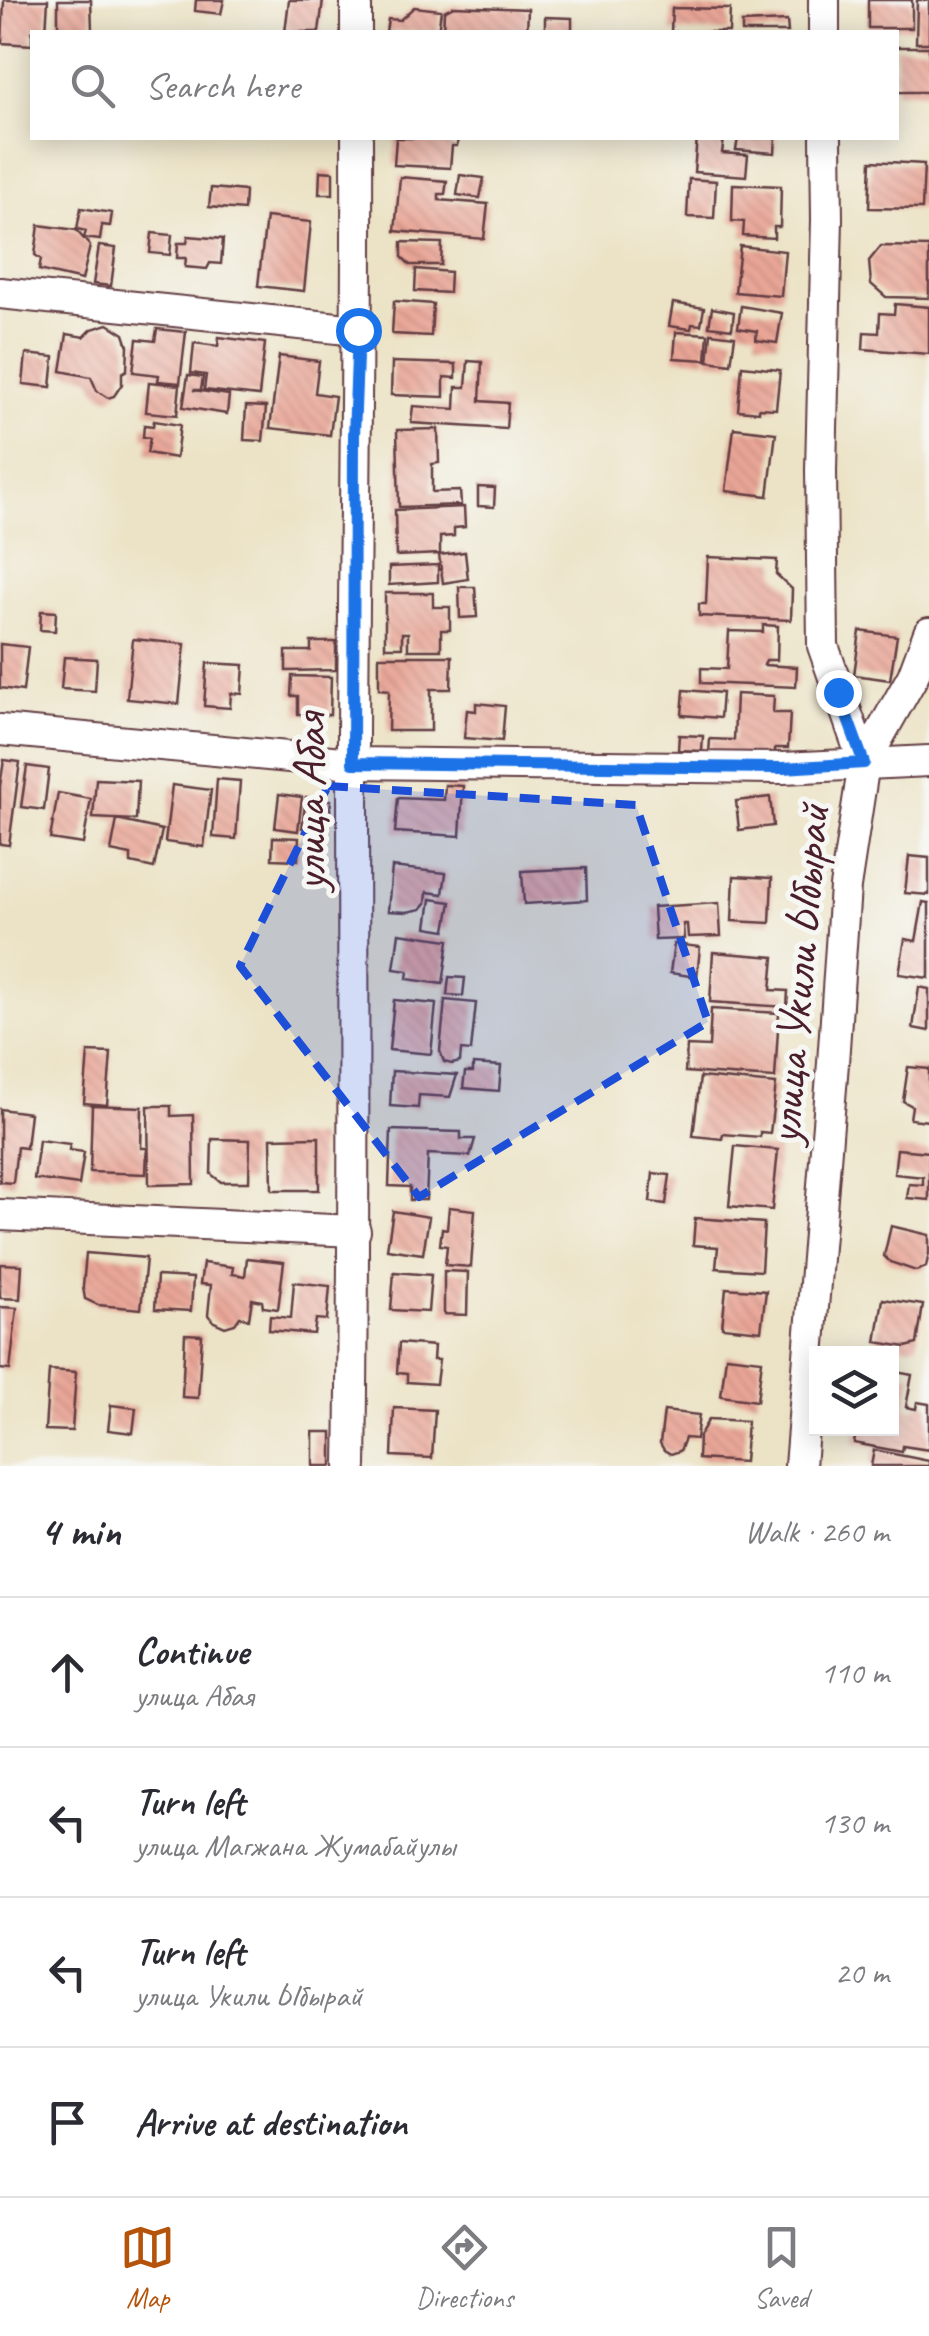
<!DOCTYPE html>
<meta charset="utf-8">
<style>
:root{--surface:#fff;--page:#f2f2f3;--text:#2b2b33;--muted:#7c7c81;--line:#e1e1e2;--accent:#b45309}
body{margin:0;font-family:Caveat,sans-serif;background:var(--page);color:var(--text)}
.controls{position:absolute;right:30px;bottom:30px;display:grid;overflow:hidden;border-radius:0px;box-shadow:0 5px 25px #0003}
.controls button{width:90px;height:90px;display:grid;place-items:center;padding:0;border:0;border-bottom:2px solid var(--line);background:var(--surface);color:var(--text);font:50px sans-serif}
.stop{position:absolute;width:30px;height:30px;margin:-22px;border:8px solid #1a73e8;border-radius:50%;background:#fff}
.stop.end{background:#1a73e8;border-color:#fff;box-shadow:0 2px 10px #0008}
.list{margin:0;padding:0;list-style:none}
h2{display:flex;justify-content:space-between;align-items:center;height:130px;margin:0;padding:0 40px;font-size:42px}
h2 small{font-size:32px;font-weight:400;color:var(--muted)}
.list li{display:grid;grid-template-columns:65px 1fr auto;gap:30px;align-items:center;box-sizing:border-box;height:150px;padding:0 40px;border-top:2px solid var(--line)}
.list b{display:block;font-size:38px;white-space:nowrap}
.list p{margin:0;font-size:32px;white-space:nowrap;color:var(--muted)}
.list em{font-size:32px;font-style:normal;color:var(--muted)}
.icon{flex:none;width:55px;height:55px;fill:none;stroke:currentColor;stroke-width:2;stroke-linecap:round;stroke-linejoin:round}
.map{position:relative;flex:none;width:929px;height:1466px;overflow:hidden}
.search{position:absolute;background:var(--surface);box-shadow:0 5px 25px #0003;left:30px;right:30px;top:30px;height:110px;display:flex;align-items:center;gap:25px;box-sizing:border-box;padding:0 35px;border-radius:0px;color:var(--muted);font-size:38px}
.sheet{height:730px;background:var(--surface)}
nav{display:flex;justify-content:space-around;align-items:center;box-sizing:border-box;height:140px;border-top:2px solid var(--line);background:var(--surface);font-size:28px;color:var(--muted)}
nav a{display:grid;justify-items:center;gap:5px}
nav .on{color:var(--accent)}
.map>svg:first-child{display:block}
</style>
<div class="map">
<svg width="929" height="1466" viewBox="0 0 929 1466">
<defs>
<pattern id="building-back-hatch" width="6" height="6" patternUnits="userSpaceOnUse" patternTransform="scale(2.5)"><rect width="6" height="6" fill="#e9a697"/><path d="M-1 5l2 2M0 0l6 6M5-1l2 2" fill="none" stroke="#c98e82"/></pattern>
</defs>
<rect width="100%" height="100%" fill="#f6f6f2"/>
<filter id="ink" filterUnits="userSpaceOnUse"><feTurbulence type="fractalNoise" baseFrequency=".01" numOctaves="2"/><feDisplacementMap in="SourceGraphic" scale="20" xChannelSelector="R" yChannelSelector="G"/><feConvolveMatrix kernelMatrix="1 2 1 2 8 2 1 2 1" color-interpolation-filters="sRGB"/></filter>
<filter id="wash" filterUnits="userSpaceOnUse"><feTurbulence type="fractalNoise" baseFrequency=".0048" numOctaves="4" result="noise"/><feDisplacementMap in="SourceGraphic" scale="40" xChannelSelector="R" yChannelSelector="G"/><feGaussianBlur stdDeviation="2.25" result="paint"/><feColorMatrix in="noise" values="0 0 0 0 0 0 0 0 0 0 0 0 0 0 0 0 0 1.4 0 .05"/><feComposite in="paint" operator="in"/></filter>
<g filter="url(#wash)">
<rect width="100%" height="100%" fill="#ece3c6"/>
<g id="blocks">
<g fill="url(#building-back-hatch)">
<path d="M4,0h44l-2,32h-14v13l-30,-2z"/>
<path d="M58,0h33l1,31h-34z"/>
<path d="M196,0h28l-3,14 -26,-3z"/>
<path d="M289,0h34l-4,32h-34z"/>
<rect x="868" y="0" width="44" height="28"/>
<path d="M917,0h12v43h-13z"/>
<path d="M454,6l74,3 -1,23h-84l1,-21z"/>
<path d="M414,7l27,3 -3,22h-52l2,-13 12,1z"/>
<path d="M672,8l58,1 -1,23h-58z"/>
<path d="M545,17l27,1v14h-27z"/>
<path d="M787,21l1,11h-46v-9z"/>
<rect x="896" y="47" width="33" height="45"/>
<path d="M396,138h62l-1,8h-5l-2,22 -56,-3z"/>
<path d="M697,138h27l-2,15 26,2 -2,21 -52,-4z"/>
<path d="M738,138h38l-1,15 -39,-3z"/>
<path d="M871,161l53,3 -2,45 -53,-1z"/>
<path d="M320,171l13,1v22h-14z"/>
<path d="M460,175l24,3 -4,20 -23,-3z"/>
<path d="M400,177l47,4 -2,13h-6v6l49,4 -4,35 -89,-8z"/>
<path d="M689,179l27,2 -2,37 -27,-1z"/>
<path d="M733,184l48,2 -1,41h-6v11l-31,-2 1,-14 -12,-1z"/>
<path d="M211,188l34,3 -1,19 -35,-3z"/>
<path d="M81,208l31,5 -2,13 -8,-1 -2,15 -16,-2 2,-7 -9,-2z"/>
<path d="M266,217l45,5 -7,69 -46,-5z"/>
<path d="M39,225l37,5 14,16 -8,34 -43,-10 2,-11 -6,-4z"/>
<path d="M152,233l20,2 -2,20 -20,-2z"/>
<path d="M188,236l35,3 -2,25 -11,-1 -3,6 -22,-2 1,-9h-9l1,-15h9z"/>
<path d="M402,242l40,1 -1,22h-31l-8,-8z"/>
<path d="M99,246l17,2 -5,38 -18,-2z"/>
<path d="M740,246l45,5 -4,45 -46,-4z"/>
<path d="M881,246l48,1v51l-43,-1 -15,-13 -2,-23z"/>
<path d="M416,269l34,3 -1,21 -34,-2z"/>
<path d="M394,301l39,3 -2,32 -39,-2z"/>
<path d="M673,303l31,5 -3,17 -9,-1 -1,5 -22,-3z"/>
<path d="M895,304l34,3v47l-66,-5 1,-17 15,1 1,-20 14,1z"/>
<path d="M741,306l41,7 -5,30 -21,-3 1,-9 -19,-3z"/>
<path d="M712,308l22,4 -2,17 -23,-3z"/>
<path d="M108,324l16,10 4,12 -1,24 -5,3v11l-8,12 -6,2 -11,-7 -6,-14 -30,-6 6,-37 17,3 8,-8z"/>
<path d="M157,329l29,3 -6,51 -22,-2 1,-6 -26,-3 4,-33 18,2z"/>
<path d="M676,332l32,2 -2,26 -32,-2z"/>
<path d="M711,333l24,3 -4,28 -23,-3z"/>
<path d="M219,337l46,6 -6,53 -55,-6 2,-15 -15,-2 3,-30 24,3z"/>
<path d="M26,354l28,3 -3,30 -28,-3z"/>
<path d="M279,356l40,5 -4,32 20,3 -5,39 -60,-7z"/>
<path d="M468,361l14,1 -2,39 28,2 -2,26 -95,-6 2,-17 42,3 1,-22h10z"/>
<path d="M392,362l64,2v14l-12,-1v20l-53,-2z"/>
<path d="M742,366l38,4 -4,39 -17,-1v4l-21,-2z"/>
<path d="M188,375l15,2 -2,13h-8l36,5 -2,19 -44,-7z"/>
<path d="M149,382l31,3 -3,30 -31,-3z"/>
<path d="M246,406l20,1 -3,34 -19,-1z"/>
<path d="M154,421l26,4 -4,33 -29,-5 3,-15 -7,-1 1,-12 9,1z"/>
<path d="M734,428l42,5 -8,63 -42,-5z"/>
<path d="M438,429l1,34 -7,1v28l28,-1 1,14 -62,2 -2,-77z"/>
<path d="M478,487l17,1 -1,19 -16,-1z"/>
<path d="M464,507l1,20 -11,1v8l-14,1v17l-44,2 -1,-46z"/>
<path d="M465,552l3,27 -25,4 -4,-28z"/>
<path d="M708,557l69,3 -1,14 16,15 -1,31 -92,-4v-12h7z"/>
<path d="M438,565v17l-49,3v-18z"/>
<path d="M459,587h16l2,30 -17,1z"/>
<path d="M385,593h48v14h17v23h-9v20h-33v-17h-6v14h-17z"/>
<path d="M41,611l15,1 -1,19 -15,-1z"/>
<path d="M763,625l15,1 -1,34h-11l-2,5 33,2 -1,20 -95,-4v-15l26,1 2,-38 34,1z"/>
<path d="M860,631l37,5 -7,44 -36,-5z"/>
<path d="M133,639l52,5 -6,60 -52,-5z"/>
<path d="M311,642h25v28l-50,1v-20h25z"/>
<path d="M0,644l28,3 -5,44 -23,-3z"/>
<path d="M379,656h73l-1,33h-20v42h-43l1,-41 -10,-1z"/>
<path d="M64,657l33,2 -2,32 -34,-2z"/>
<path d="M207,663l37,2 -2,29 -11,-1 -1,15 -26,-2z"/>
<path d="M292,676l39,1 -1,38 -32,-1v-18h-7z"/>
<path d="M684,690l38,3 -2,25 -38,-3z"/>
<path d="M736,694l38,2 -1,17h17l-2,35h-13v8l-66,-2 1,-15 24,1z"/>
<path d="M476,703l29,3 -3,35 -38,-3 3,-28 9,1z"/>
<path d="M679,735l24,1 -1,15 -24,-1z"/>
<path d="M4,760l16,2 -11,83 -9,-1v-58z"/>
<path d="M27,766l22,3 -5,41 -23,-3z"/>
<path d="M96,779l42,2 -2,39 -43,-2z"/>
<path d="M217,779l23,2 -4,58 -23,-2z"/>
<path d="M172,785l39,5 -7,57 -39,-5z"/>
<path d="M445,785l18,1 -3,50 -65,-4 3,-34 46,2z"/>
<path d="M58,793l33,6 -8,45 -33,-5z"/>
<path d="M279,794l23,3 -4,34 -23,-3z"/>
<path d="M306,797l25,3 -3,31 -26,-3z"/>
<path d="M770,797l3,29 -34,4 -3,-29z"/>
<path d="M117,820l45,10 -8,38 -23,-5v-8l-20,-4z"/>
<path d="M273,837l26,1 -1,22 -26,-1z"/>
<path d="M909,856l20,2v37l-24,-2z"/>
<path d="M392,867l54,6 -3,21 -16,-2 -1,11 -5,6 -14,3 -19,-1z"/>
<path d="M586,868l1,32 -63,4 -2,-33z"/>
<path d="M734,876l38,2 -2,45 -38,-2z"/>
<path d="M431,899l20,3 -5,28 -19,-3z"/>
<path d="M923,902l6,1v75l-30,-4 6,-35 11,2z"/>
<path d="M719,903l2,33 -33,1 -1,-13h-4l1,15 -29,1 -2,-33z"/>
<path d="M399,933l50,7 -6,44 -36,-5 1,-8 -14,-2z"/>
<path d="M674,944l26,3 -3,30 -27,-4z"/>
<path d="M713,952l61,5 -3,33 17,1 -1,16 -77,-5z"/>
<path d="M449,977l16,1 -2,18 -16,-1z"/>
<path d="M919,987l10,2v42l-16,-3z"/>
<path d="M394,1000l42,4 -5,50 -42,-4z"/>
<path d="M445,1000l31,3 -5,48 -10,-1 -1,12 -8,2 -8,-2 -4,-11z"/>
<path d="M711,1009l68,4 -4,65 -90,-6 2,-26 22,1z"/>
<path d="M88,1052l23,1 -4,52 -23,-2z"/>
<path d="M473,1064l28,2 -2,25 -36,-3 2,-16h8z"/>
<path d="M908,1067l21,2v52l-19,-2 2,-13 -9,-5z"/>
<path d="M392,1071l65,4 -7,22 -31,-2 -1,13 -28,-2z"/>
<path d="M700,1077l76,7 -6,49 -10,-1v5l-37,-3 -1,5 -29,-3z"/>
<path d="M92,1105l50,2 -1,41h6l-1,26 -56,-2z"/>
<path d="M148,1106h23v10l22,-1 1,69 -45,1z"/>
<path d="M0,1109l30,4 -4,35 -9,-1 -4,36 -13,-1z"/>
<path d="M391,1130l70,2v7h14l-5,17 -42,-2 -2,46h-16v-13l-21,-1z"/>
<path d="M319,1137v53h-47l-1,-52z"/>
<path d="M212,1139l38,1 -1,42h-28l-10,-8z"/>
<path d="M39,1140l31,4 -1,6 15,2 -5,33 -45,-6z"/>
<path d="M735,1146l43,4 -6,60 -43,-4z"/>
<path d="M897,1149l32,3v48l-22,-2 2,-14 14,1v-8l-29,-3z"/>
<path d="M653,1173l17,2 -4,29 -16,-2z"/>
<path d="M449,1207l26,3 -4,57 -26,-2 2,-19 -7,-1 2,-17 5,1z"/>
<path d="M393,1211l36,6 -6,37 -36,-5z"/>
<path d="M695,1218l69,5 -3,48 -45,-3 2,-21 -25,-2z"/>
<path d="M891,1226l38,9v18l-3,14 -10,4 -26,-9 -6,-6z"/>
<path d="M86,1253l60,5 -5,51 -43,-4 -13,-6 -2,-12z"/>
<path d="M247,1258l37,4 -6,47 -15,-2 -1,-6 -10,-2 -3,20 -9,-2 -5,7 -10,3 -11,-5 -6,-7 3,-30 -11,-1 3,-21 30,4 -1,7 13,2z"/>
<path d="M0,1264l22,1 -2,34 -20,-1z"/>
<path d="M444,1271l24,1 -1,43 -23,-1z"/>
<path d="M394,1272l37,3 -3,37 -37,-2z"/>
<path d="M157,1276l36,2 -2,33 -36,-2z"/>
<path d="M294,1282l36,4 -3,34 -11,-1 -2,15 -45,-4 1,-14 21,2z"/>
<path d="M726,1288l40,3 -5,40 -39,-4z"/>
<path d="M883,1299l40,6 -6,39 -11,3 -30,-5z"/>
<path d="M0,1307l17,1 -7,62 -10,-1z"/>
<path d="M185,1334l17,1 -4,63 -16,-1z"/>
<path d="M399,1343l35,3 -1,14h6l-3,24 -29,-2v-8l-10,-1z"/>
<path d="M726,1356l36,4 -5,41 -36,-5z"/>
<path d="M49,1370l27,2 -4,59 -27,-1z"/>
<path d="M892,1371l20,4 -6,32 10,2 1,-7 12,2v46l-26,-4 -1,6 -48,-9 3,-15h35z"/>
<path d="M111,1405l25,3 -3,25 -25,-3z"/>
<path d="M394,1408l41,2 -3,48 -40,-2z"/>
<path d="M664,1411l35,4 -3,24 -11,-1 -5,13 -9,3 -7,-4 -4,-7z"/>
<path d="M709,1419l38,2 -3,41 -46,-3 1,-23z"/>
<rect x="313" y="1432" width="19" height="34"/>
<path d="M874,1450l55,11v5h-58z"/>
</g>
</g>
</g>
<g filter="url(#ink)">
<use href="#blocks" fill-opacity="0" stroke="#623c42" stroke-width="2.5"/>
<g fill="none" stroke-linecap="round" stroke-linejoin="round">
<g stroke="#623c42" stroke-width="34">
<g id="minor">
<path d="M356,0v32"/>
<path d="M824,0v32"/>
<path d="M0,293l357,37"/>
<path d="M0,730l353,33 430,5 146,-7"/>
<path d="M864,763l49,-87 16,-43"/>
<path d="M0,1215l355,16"/>
<path d="M351,1466c4,-244 2,-488 2,-732 1,-199 5,-398 4,-596"/>
<path d="M800,1466l33,-403 12,-176 19,-124 -41,-117 -2,-176 6,-251 -1,-81"/>
</g>
</g>
<use href="#minor" stroke="#fff" stroke-width="30"/>
</g>
</g>
<g fill="none" stroke-linecap="round" stroke-linejoin="round" filter="url(#ink)">
<path stroke="#1a73e8" stroke-width="12" d="M358,330l-4,106 -1,327 430,5 81,-5 -26,-71"/>
</g>
<path fill="#1d4ed8" fill-opacity="0.2" stroke="#1d4ed8" stroke-width="8" stroke-dasharray="20 12" stroke-linejoin="round" d="M328,786l308,19 72,217 -289,175 -179,-231z"/>
<g text-anchor="middle" stroke-width="10" stroke-linejoin="round" paint-order="stroke">
<g font-size="48" fill="#4a1f2b" stroke="#f6f6f2">
<text transform="translate(308 802) rotate(-90)" y="17">улица Абая</text>
<text transform="translate(797 974) rotate(-85)" y="17">улица Укили Ыбырай</text>
</g>
</g>
</svg>
<div class="controls">
<button><svg class="icon" aria-label="layers" viewBox="0 0 24 24"><path d="M12 4l9 5-9 5-9-5zM3 14l9 5 9-5"/></svg></button>
</div>
<div class="stop" style="left:358px;top:330px"></div>
<div class="stop end" style="left:838px;top:692px"></div>
<div class="search"><svg class="icon" aria-label="search" viewBox="0 0 24 24"><circle cx="10" cy="10" r="6"/><path d="M15 15l6 6"/></svg>Search here</div>
</div>
<section class="sheet">
<h2>4 min<small>Walk · 260 m</small></h2>
<ul class="list">
<li><svg class="icon" aria-label="ahead" viewBox="0 0 24 24"><path d="M12 20V5M6 11l6-6 6 6"/></svg><div><b>Continue</b><p>улица Абая</p></div><em>110 m</em></li>
<li><svg class="icon" aria-label="left" viewBox="0 0 24 24"><path d="M17 20v-9H6M10 6l-5 5 5 5"/></svg><div><b>Turn left</b><p>улица Магжана Жумабайулы</p></div><em>130 m</em></li>
<li><svg class="icon" aria-label="left" viewBox="0 0 24 24"><path d="M17 20v-9H6M10 6l-5 5 5 5"/></svg><div><b>Turn left</b><p>улица Укили Ыбырай</p></div><em>20 m</em></li>
<li><svg class="icon" aria-label="arrive" viewBox="0 0 24 24"><path d="M6 21V4h12l-3 4 3 4H6"/></svg><div><b>Arrive at destination</b></div></li>
</ul>
</section>
<nav>
<a class="on"><svg class="icon" aria-label="map" viewBox="0 0 24 24"><path d="M3 6l6-2 6 2 6-2v14l-6 2-6-2-6 2zM9 4v14M15 6v14"/></svg>Map</a>
<a><svg class="icon" aria-label="directions" viewBox="0 0 24 24"><path d="M12 3l9 9-9 9-9-9zM9 14v-3h6M13 9l2 2-2 2"/></svg>Directions</a>
<a><svg class="icon" aria-label="saved" viewBox="0 0 24 24"><path d="M7 4h10v16l-5-4-5 4z"/></svg>Saved</a>
</nav>
